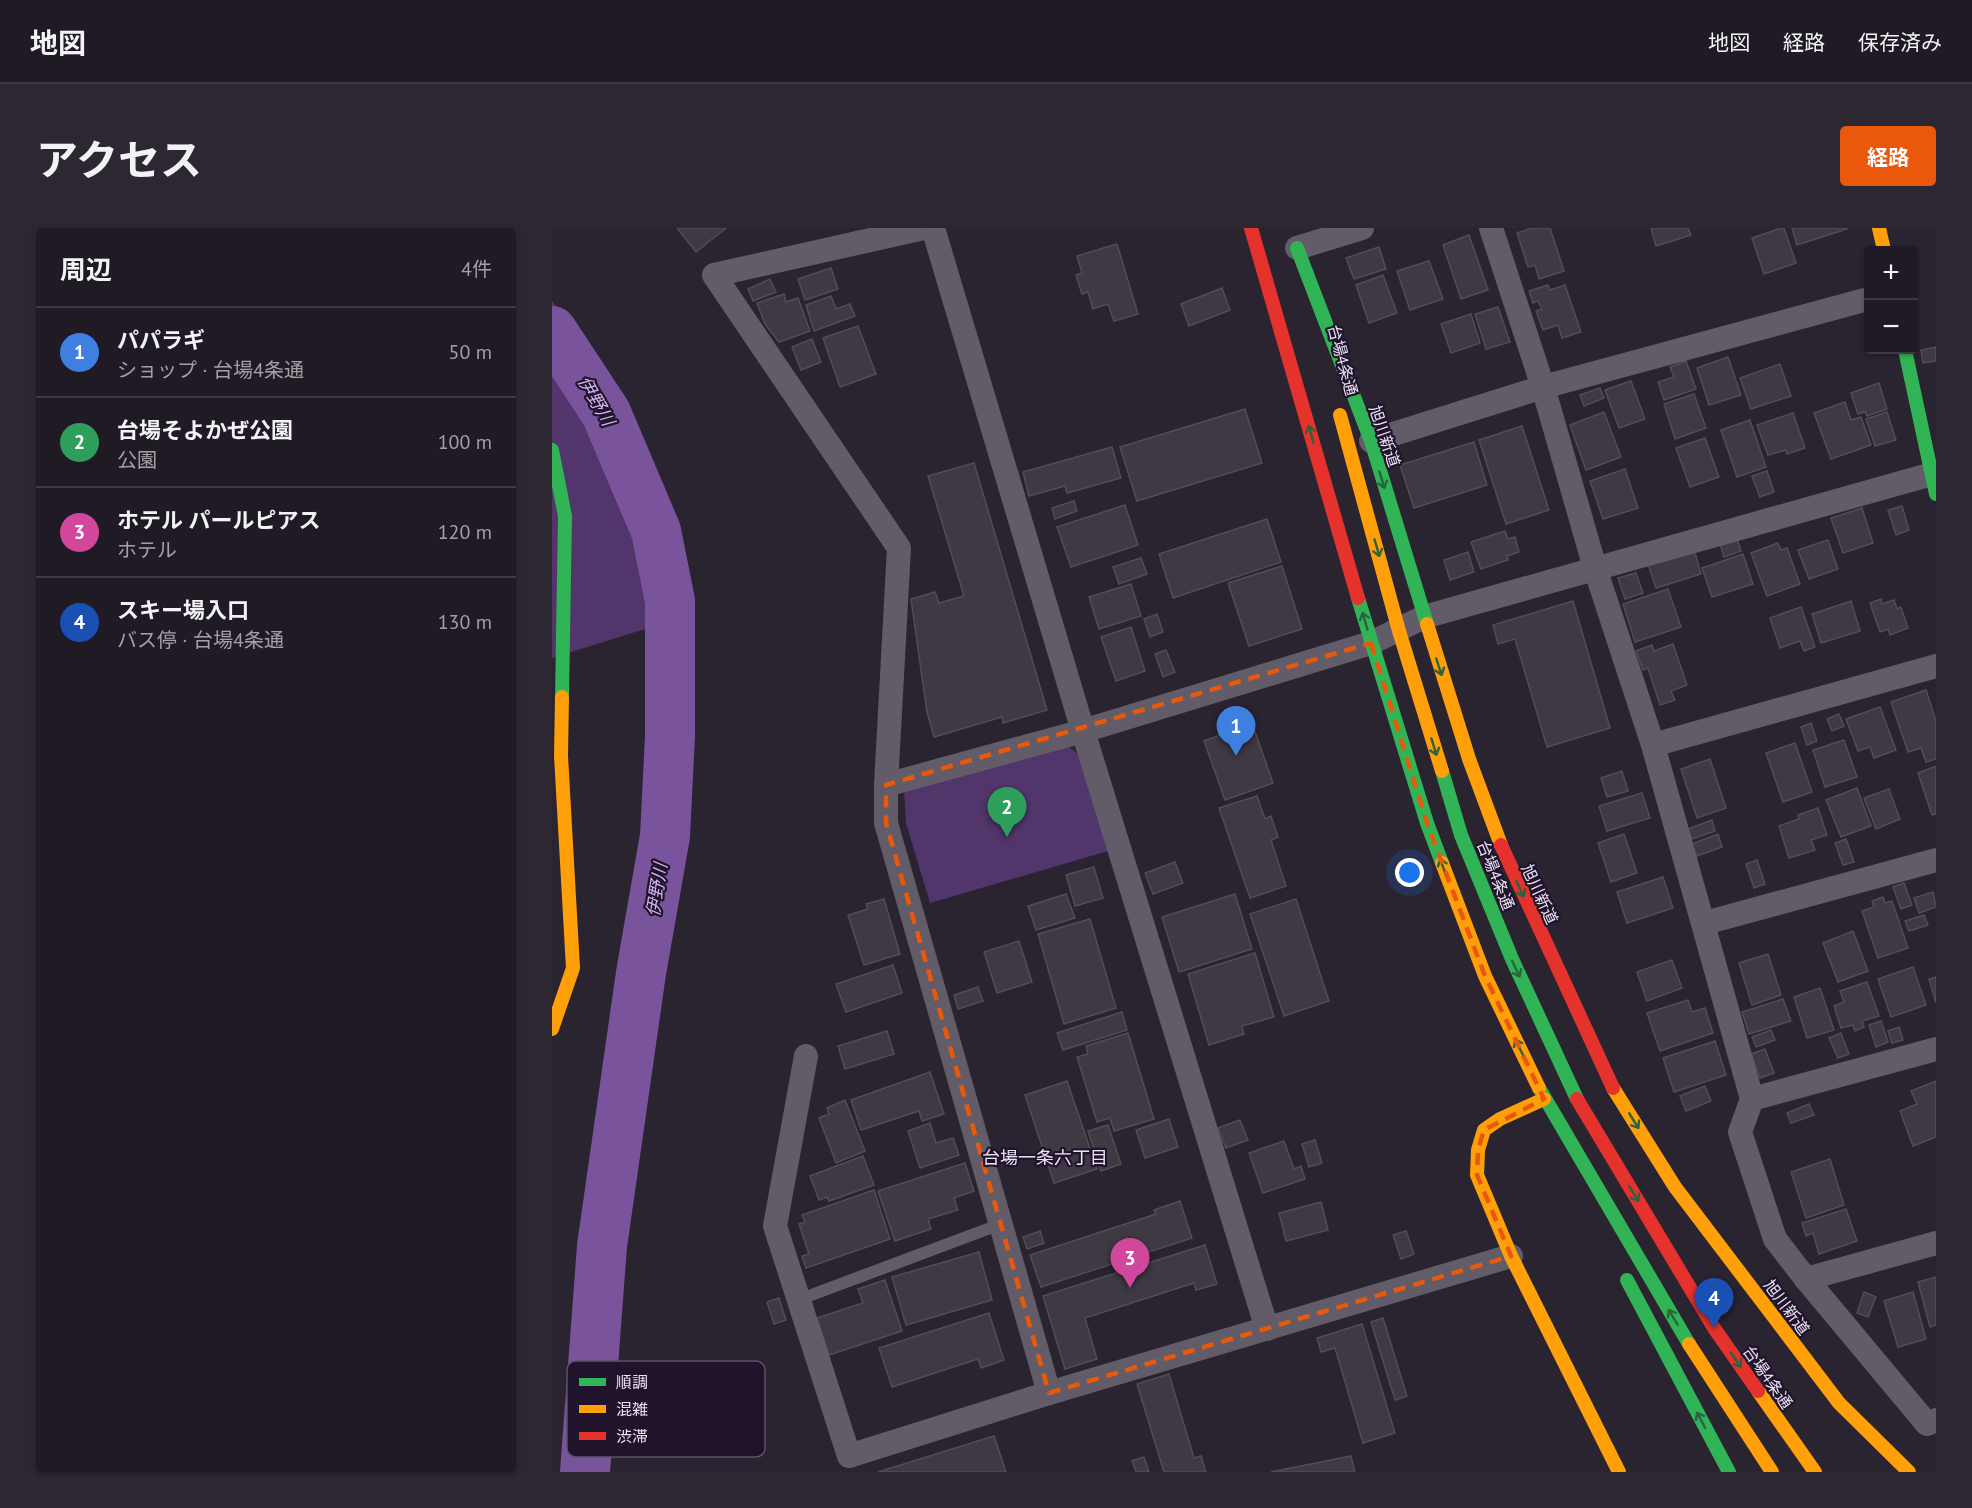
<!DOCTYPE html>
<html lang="ja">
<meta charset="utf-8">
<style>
:root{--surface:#201a24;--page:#2d2731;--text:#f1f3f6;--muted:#a2a1a6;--line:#3d3841;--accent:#ea580c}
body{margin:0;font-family:"PT Sans","Noto Sans JP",sans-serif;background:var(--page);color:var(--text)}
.controls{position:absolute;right:18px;top:18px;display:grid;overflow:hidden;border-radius:6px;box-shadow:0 2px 4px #0004}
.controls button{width:54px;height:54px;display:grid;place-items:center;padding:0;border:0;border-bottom:2px solid var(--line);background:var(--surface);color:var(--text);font:30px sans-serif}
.you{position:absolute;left:858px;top:645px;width:21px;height:21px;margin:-15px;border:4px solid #fff;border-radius:50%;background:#1a73e8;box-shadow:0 0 0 9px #1a73e833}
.badge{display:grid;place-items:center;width:39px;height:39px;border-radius:50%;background:var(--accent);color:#fff;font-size:20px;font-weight:700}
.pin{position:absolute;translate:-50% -50px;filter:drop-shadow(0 2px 3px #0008)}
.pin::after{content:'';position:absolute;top:32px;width:21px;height:18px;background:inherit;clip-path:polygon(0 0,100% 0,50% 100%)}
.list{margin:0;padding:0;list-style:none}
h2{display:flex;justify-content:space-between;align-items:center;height:78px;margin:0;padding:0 24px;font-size:26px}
h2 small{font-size:20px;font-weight:400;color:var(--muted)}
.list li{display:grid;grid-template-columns:39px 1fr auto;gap:18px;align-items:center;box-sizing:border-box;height:90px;padding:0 24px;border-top:2px solid var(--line)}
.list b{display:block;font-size:22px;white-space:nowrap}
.list p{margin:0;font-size:20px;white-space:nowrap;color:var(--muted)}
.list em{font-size:20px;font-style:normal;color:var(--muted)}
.map{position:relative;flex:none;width:1384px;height:1244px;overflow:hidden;border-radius:6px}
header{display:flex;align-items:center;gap:36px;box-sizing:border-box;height:84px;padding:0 30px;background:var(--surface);border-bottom:2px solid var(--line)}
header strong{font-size:28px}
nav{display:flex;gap:33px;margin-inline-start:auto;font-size:21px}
.intro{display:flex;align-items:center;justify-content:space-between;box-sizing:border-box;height:144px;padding:0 36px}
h1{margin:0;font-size:42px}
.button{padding:15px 27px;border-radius:6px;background:var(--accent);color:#fff;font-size:21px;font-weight:700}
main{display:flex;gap:36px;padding:0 36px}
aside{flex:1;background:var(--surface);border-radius:6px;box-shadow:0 2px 4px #0004}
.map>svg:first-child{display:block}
</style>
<header>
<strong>地図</strong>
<nav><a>地図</a><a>経路</a><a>保存済み</a></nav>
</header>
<div class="intro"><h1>アクセス</h1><a class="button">経路</a></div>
<main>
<aside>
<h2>周辺<small>4件</small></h2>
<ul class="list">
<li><span class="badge" style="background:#3f7fe0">1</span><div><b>パパラギ</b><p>ショップ · 台場4条通</p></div><em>50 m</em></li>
<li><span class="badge" style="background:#2e9e5b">2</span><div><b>台場そよかぜ公園</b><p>公園</p></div><em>100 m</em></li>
<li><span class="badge" style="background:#d1479c">3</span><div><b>ホテル パールピアス</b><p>ホテル</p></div><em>120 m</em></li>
<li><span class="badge" style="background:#1a4fb4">4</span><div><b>スキー場入口</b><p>バス停 · 台場4条通</p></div><em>130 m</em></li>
</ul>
</aside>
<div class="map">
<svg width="1384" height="1244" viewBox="0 0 1384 1244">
<rect width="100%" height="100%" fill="#2a2330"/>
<g fill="#52356b">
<path d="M0,73l42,56 77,182 6,80 -125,39z"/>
<path d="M515,517l12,10 29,96 -178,52 -24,-80 -2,-31z"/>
</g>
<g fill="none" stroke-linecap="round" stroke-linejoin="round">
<path stroke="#79539b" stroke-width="50" d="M0,103l54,82 50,118 14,70v135l-5,100 -24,137 -39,273 -17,226"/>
</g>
<g fill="#3f3943" stroke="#524c57" stroke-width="1.5">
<path d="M125,0h49l-30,24z"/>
<path d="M980,0h18l14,43 -25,8 -4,-14 -7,2 -11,-34z"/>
<path d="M1099,0h37l3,7 -35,11z"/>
<path d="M1229,0h3l12,35 -32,11 -12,-36z"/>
<path d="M1240,0h55v1l-50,16z"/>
<path d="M917,7l19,55 -27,9 -18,-54z"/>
<path d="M565,16l21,70 -24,7 -6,-17 -15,5 -5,-17 -6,2 -6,-19 6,-2 -5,-17z"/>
<path d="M827,19l7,22 -32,10 -8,-21z"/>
<path d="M877,33l14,38 -33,11 -13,-39z"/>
<path d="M279,40l7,21 -33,11 -7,-21z"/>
<path d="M831,47l14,38 -28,10 -13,-38z"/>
<path d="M218,51l6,13 -23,9 -5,-12z"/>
<path d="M996,57l2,5 15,-5 16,47 -19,6 -4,-13 -15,5 -7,-19 6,-2 -4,-8 -5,2 -4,-12z"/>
<path d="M670,60l8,22 -41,16 -8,-22z"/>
<path d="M232,66l2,8 12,-4 12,33 -31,11 -14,-18 -8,-21z"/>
<path d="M279,68l5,13 14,-5 5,12 -41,15 -8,-26z"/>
<path d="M946,79l12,35 -24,7 -11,-35z"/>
<path d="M919,86l9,29 -29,10 -10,-29z"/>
<path d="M306,98l18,48 -36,13 -17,-49z"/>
<path d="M260,111l9,23 -20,8 -9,-23z"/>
<path d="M1384,119v14l-13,2 -2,-13z"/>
<path d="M1176,129l13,38 -32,10 -12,-37z"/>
<path d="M1134,133l10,28 -32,11 -6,-18 16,-5 -4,-10z"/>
<path d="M1228,136l11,32 -40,13 -11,-31z"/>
<path d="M1079,153l14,38 -26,9 -14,-38z"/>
<path d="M1327,155l8,26 -20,7 -2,-4 -7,2 -7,-21z"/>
<path d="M1048,160l4,10 -20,8 -4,-11z"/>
<path d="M1142,166l12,34 -31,11 -11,-35z"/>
<path d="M1293,174l6,18 10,-3 10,28 -40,14 -17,-46z"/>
<path d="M693,181l17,54 -125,38 -17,-54z"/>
<path d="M1052,184l17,45 -35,13 -16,-45z"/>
<path d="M1335,184l9,28 -21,6 -9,-27z"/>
<path d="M1241,185l12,35 -18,6 -1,-4 -18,5 -11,-30z"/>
<path d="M1198,192l16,47 -29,10 -16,-47z"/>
<path d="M970,198l27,84 -43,14 -27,-84z"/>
<path d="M1153,210l14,39 -29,10 -14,-39z"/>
<path d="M922,214l13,43 -73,23 -14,-43z"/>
<path d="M560,219l9,31 -54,15 -2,-7 -36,10 -6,-24z"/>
<path d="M422,235l73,247 -44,13 -1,-6 -68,20 -7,-25 -16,-113 24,-7 4,11 25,-7 -36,-120z"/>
<path d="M1073,241l13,39 -35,11 -13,-38z"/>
<path d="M1215,243l7,21 -14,5 -8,-21z"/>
<path d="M522,273l3,10 -22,8 -3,-11z"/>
<path d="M573,277l13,40 -67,22 -14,-40z"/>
<path d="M1350,278l7,24 -13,5 -8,-25z"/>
<path d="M1310,280l11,35 -30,10 -12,-35z"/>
<path d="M715,291l14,43 -108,36 -14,-44z"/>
<path d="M953,303l3,8 7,-2 4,15 -12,4 1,4 -27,9 -10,-27z"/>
<path d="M1185,311l4,12 -17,6 -4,-13z"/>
<path d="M1276,312l10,29 -29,10 -11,-29z"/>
<path d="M1226,315l3,7 6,-2 13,36 -33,12 -16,-43z"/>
<path d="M1142,321l7,25 -45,14 -8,-24z"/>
<path d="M916,324l6,20 -24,8 -6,-20z"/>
<path d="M1191,326l10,30 -41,13 -10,-29z"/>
<path d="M589,330l6,16 -28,10 -6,-17z"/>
<path d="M730,338l20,63 -53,17 -21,-63z"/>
<path d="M1084,345l7,20 -18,6 -7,-21z"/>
<path d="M579,356l10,32 -42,13 -10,-32z"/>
<path d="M1116,361l13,38 -46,15 -12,-38z"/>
<path d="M1329,371l1,5 12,-4 3,9 4,-2 7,21 -18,7 -2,-6 -8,3 -10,-29z"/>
<path d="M1021,373l37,127 -63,19 -32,-108 -17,5 -5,-19z"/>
<path d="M1299,373l9,30 -39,12 -9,-29z"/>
<path d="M1249,379l14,40 -11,4 -4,-10 -20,7 -10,-30z"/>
<path d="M605,386l6,18 -13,5 -6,-18z"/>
<path d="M579,399l14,44 -29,10 -15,-44z"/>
<path d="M1121,416l14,41 -16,6 4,9 -15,5 -12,-37 -5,2 -7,-19 16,-6 2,6z"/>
<path d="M614,422l9,22 -12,5 -8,-23z"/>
<path d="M1374,462l10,31v38l-10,3 -5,-14 -13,4 -17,-50z"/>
<path d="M1328,479l16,43 -22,8 -4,-11 -12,4 -12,-32z"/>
<path d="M1287,486l5,12 -12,5 -5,-12z"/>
<path d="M700,495l21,60 -48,17 -21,-59z"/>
<path d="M1259,495l6,18 -10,4 -6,-18z"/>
<path d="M1292,512l13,37 -32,10 -12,-37z"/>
<path d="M1243,515l17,49 -29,10 -17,-49z"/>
<path d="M1158,531l16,49 -29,10 -16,-49z"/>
<path d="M1384,538v48l-4,1 -14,-42z"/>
<path d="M1070,543l6,20 -21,6 -6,-19z"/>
<path d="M1305,560l14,38 -30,11 -15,-37z"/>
<path d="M1337,561l11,30 -24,10 -12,-31z"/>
<path d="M1090,565l8,25 -43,13 -8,-25z"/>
<path d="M705,568l8,23 6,-3 7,21 -7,3 15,46 -36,12 -31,-90z"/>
<path d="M1266,580l9,27 -16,5 4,10 -26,8 -10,-32 20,-7 -1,-4z"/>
<path d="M1160,592l3,11 -23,8 -4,-10z"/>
<path d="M1072,606l13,39 -26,9 -13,-39z"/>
<path d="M1166,606l4,13 -25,9 -5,-12z"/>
<path d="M1294,611l8,23 -11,3 -8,-22z"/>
<path d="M1205,632l8,24 -11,4 -8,-24z"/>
<path d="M623,634l8,21 -30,11 -8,-21z"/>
<path d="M542,639l9,31 -28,8 -9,-31z"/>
<path d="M1111,649l10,31 -46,15 -10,-31z"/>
<path d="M1352,655l8,22 -11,4 -8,-22z"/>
<path d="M1381,664l3,15 -17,6 -5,-15z"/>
<path d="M514,666l9,24 -39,12 -8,-24z"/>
<path d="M683,666l17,55 -73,23 -17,-55z"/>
<path d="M1331,669l2,6 7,-2 16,47 -30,10 -16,-47 12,-4 -2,-6z"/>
<path d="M332,671l16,55 -36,11 -16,-50 20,-6 -2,-5z"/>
<path d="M744,671l33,102 -45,15 -34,-102z"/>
<path d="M1372,687l4,10 -19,6 -4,-10z"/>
<path d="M538,691l26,89 -52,16 -26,-90z"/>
<path d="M1301,703l15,40 -30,11 -15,-39z"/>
<path d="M467,713l13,41 -35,11 -13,-41z"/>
<path d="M703,725l19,64 -32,9 2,8 -35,11 -21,-71z"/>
<path d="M1216,726l13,41 -29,10 -13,-42z"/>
<path d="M1120,732l10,28 -35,13 -10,-29z"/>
<path d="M341,737l9,28 -56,19 -10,-28z"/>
<path d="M1361,739l13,38 -35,12 -13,-38z"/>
<path d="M1384,749v26l-7,-24z"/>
<path d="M1315,754l12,34 -17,5 2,6 -9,4 -2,-6 -12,3 -7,-22 10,-4 -4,-11z"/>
<path d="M426,759l5,14 -25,8 -4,-14z"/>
<path d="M1268,760l14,42 -27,8 -13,-41z"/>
<path d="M1231,771l8,22 -42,13 -7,-22z"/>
<path d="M1136,772l4,12 13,-4 8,25 -53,18 -13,-38z"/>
<path d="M570,784l5,18 -64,20 -6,-17z"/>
<path d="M1329,793l7,21 -12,5 -7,-22z"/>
<path d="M1347,799l4,13 -11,3 -4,-12z"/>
<path d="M1219,802l4,10 -19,7 -4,-10z"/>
<path d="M335,803l7,23 -49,15 -7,-23z"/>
<path d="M576,805l26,86 -40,12 -4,-13 -13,4 -20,-65 11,-3 -2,-8z"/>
<path d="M1289,805l8,21 -11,4 -9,-20z"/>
<path d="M1163,813l11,34 -52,17 -11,-34z"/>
<path d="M1213,821l9,24 -14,5 -9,-24z"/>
<path d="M378,844l14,42 -22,7 -3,-10 -58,19 -10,-30z"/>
<path d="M515,853l30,88 -43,14 -29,-88z"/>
<path d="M1384,853v56l-23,9 -13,-35 17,-7 -6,-13z"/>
<path d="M1153,858l6,15 -25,10 -6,-15z"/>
<path d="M293,872l20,51 -29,12 -17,-45 10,-4 -2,-6z"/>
<path d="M1257,876l5,11 -23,8 -4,-10z"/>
<path d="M617,891l9,28 -33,11 -9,-28z"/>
<path d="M688,892l8,20 -22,8 -8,-20z"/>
<path d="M378,895l6,20 17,-5 6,17 -39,13 -12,-37z"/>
<path d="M556,897l13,39 -20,7 -13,-40z"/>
<path d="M763,912l7,23 -13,4 -7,-23z"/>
<path d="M732,913l10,28 7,-3 4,13 -42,14 -14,-40z"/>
<path d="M311,928l11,29 -45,16 -2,-4 -8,3 -9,-24z"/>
<path d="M1278,931l14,46 -38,13 -15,-46z"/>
<path d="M413,935l9,28 -20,7 4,12 -30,9 3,10 -36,12 -17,-50z"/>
<path d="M322,962l16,49 -84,29 -4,-12 7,-2 -10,-30 6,-2 -3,-7z"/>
<path d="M628,973l12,37 -151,49 -11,-32 126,-41 -2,-4z"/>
<path d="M769,974l7,28 -42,11 -7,-28z"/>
<path d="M1294,981l11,32 -38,13 -6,-21 -7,3 -4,-13z"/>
<path d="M488,1003l4,12 -17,6 -4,-12z"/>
<path d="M854,1003l8,23 -13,5 -8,-24z"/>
<path d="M653,1017l12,39 -21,6 -2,-7 -109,35 12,41 -32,10 -22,-73z"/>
<path d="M427,1024l13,48 -86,25 -14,-48z"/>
<path d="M1384,1049v48l-6,2 -12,-45z"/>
<path d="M333,1052l17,51 -73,24 -12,-37 46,-15 -5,-14z"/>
<path d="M1312,1064l12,5 -8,20 -11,-4z"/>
<path d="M1361,1064l13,47 -28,8 -14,-46z"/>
<path d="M227,1070l7,22 -12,4 -7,-22z"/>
<path d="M437,1085l15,47 -23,8 -3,-9 -86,28 -13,-39z"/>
<path d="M831,1090l24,78 -12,4 -24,-78z"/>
<path d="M810,1096l33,109 -32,10 -28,-95 -14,4 -4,-14z"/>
<path d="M617,1146l25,84 7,-2 5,16h-42l-27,-88z"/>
<path d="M442,1208l12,36h-128z"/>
<path d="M799,1228l4,16h-84z"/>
<path d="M592,1229l5,15h-13l-4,-11z"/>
</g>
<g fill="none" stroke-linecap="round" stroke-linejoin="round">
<path stroke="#625c68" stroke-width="12" d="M246,1072l203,-76"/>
<g stroke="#625c68" stroke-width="24">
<path d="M372,0l-210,47 185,273 -13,237v38l163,570"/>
<path d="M381,0l150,503 184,598"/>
<path d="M939,0l52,159 52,181 58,177 99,354"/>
<path d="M745,20l65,-20"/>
<path d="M819,213l172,-54 325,-88"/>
<path d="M1101,517l283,-79"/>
<path d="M334,557l197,-54 288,-88 53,-26 508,-143"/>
<path d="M1153,695l231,-63"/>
<path d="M1384,821l-184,50 -12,33 35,107 31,40 121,145 9,-4"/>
<path d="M254,828l-31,170 74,230 200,-63 462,-137"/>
<path d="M1254,1051l130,-36"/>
</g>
<g stroke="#30b455" stroke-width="14">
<path d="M745,20l74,193 56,183"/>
<path d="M1353,122l31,144"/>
<path d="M0,222l13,66 -3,181"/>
<path d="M806,370l69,225 15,40"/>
<path d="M890,543l19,64 51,124 65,140"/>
<path d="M987,860l150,256"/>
<path d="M1075,1052l102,192"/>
</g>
<g stroke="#ff9f0a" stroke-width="14">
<path d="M1327,0l5,22"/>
<path d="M788,187l59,216 43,140"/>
<path d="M875,396l42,135 32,86"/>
<path d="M890,635l43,113 54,112"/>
<path d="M0,801l21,-61 -12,-212 1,-59"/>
<path d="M1061,860l62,99 164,216 70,69"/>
<path d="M992,871l-44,20 -16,11 -6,20 -1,25 34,81 108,216"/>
<path d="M1137,1116l83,128"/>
<path d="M1206,1163l57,81"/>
</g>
<g stroke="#e5322d" stroke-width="14">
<path d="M699,0l107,370"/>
<path d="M949,617l112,243"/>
<path d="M1025,871l137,229 44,63"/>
</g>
</g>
<defs><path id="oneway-shaft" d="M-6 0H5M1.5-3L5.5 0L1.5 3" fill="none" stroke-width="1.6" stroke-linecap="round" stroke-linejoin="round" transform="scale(1.5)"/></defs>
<g stroke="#286440">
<use href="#oneway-shaft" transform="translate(759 206) rotate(-106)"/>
<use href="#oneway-shaft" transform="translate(830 252) rotate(73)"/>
<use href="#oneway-shaft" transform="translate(825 320) rotate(74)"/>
<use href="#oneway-shaft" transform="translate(813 393) rotate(-106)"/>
<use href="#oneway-shaft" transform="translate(887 439) rotate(72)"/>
<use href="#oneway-shaft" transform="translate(882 519) rotate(73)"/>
<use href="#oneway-shaft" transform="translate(891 639) rotate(-110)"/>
<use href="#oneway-shaft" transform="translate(968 661) rotate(65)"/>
<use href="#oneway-shaft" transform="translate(964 741) rotate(65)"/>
<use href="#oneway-shaft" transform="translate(967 819) rotate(-116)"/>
<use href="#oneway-shaft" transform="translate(1082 893) rotate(58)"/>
<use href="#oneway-shaft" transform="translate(1082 966) rotate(59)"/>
<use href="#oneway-shaft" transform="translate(1121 1089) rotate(-121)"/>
<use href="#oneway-shaft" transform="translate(1184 1132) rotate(55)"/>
<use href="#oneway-shaft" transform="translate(1149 1192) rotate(-118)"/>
</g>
<path fill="none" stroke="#e8590c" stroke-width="4.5" stroke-dasharray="12 8" stroke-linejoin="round" d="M819,415l56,180 58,153 59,123 -60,31 -6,20 -1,25 34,81 -462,137 -163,-570v-38z"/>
<g text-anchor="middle" stroke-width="4.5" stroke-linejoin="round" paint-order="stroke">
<g font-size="16" fill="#ebe2f4" stroke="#20132c">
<text transform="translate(791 132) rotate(75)" y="6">台場4条通</text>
<text transform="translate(833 208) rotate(71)" y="6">旭川新道</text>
<text transform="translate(944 647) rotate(68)" y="6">台場4条通</text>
<text transform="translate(988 666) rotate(65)" y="6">旭川新道</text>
<text transform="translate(1235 1079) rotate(53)" y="6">旭川新道</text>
<text transform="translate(1216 1149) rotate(55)" y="6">台場4条通</text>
</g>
<g font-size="18" font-style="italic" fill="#d2b4f2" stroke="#20132c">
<text transform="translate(44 173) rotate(60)" y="6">伊野川</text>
<text transform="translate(105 662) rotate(-81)" y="6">伊野川</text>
</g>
<g font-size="18" fill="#ebe2f4" stroke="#20132c">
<text x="493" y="936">台場一条六丁目</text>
</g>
</g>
<rect x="15" y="1133" width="198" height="96" rx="9" fill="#20132c" stroke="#5d5168" stroke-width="1.5"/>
<rect x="27" y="1150" width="27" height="8" fill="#30b455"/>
<rect x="27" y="1177" width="27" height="8" fill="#ff9f0a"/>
<rect x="27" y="1204" width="27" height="8" fill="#e5322d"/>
<g font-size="16" fill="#ebe2f4">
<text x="64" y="1160">順調</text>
<text x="64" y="1187">混雑</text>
<text x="64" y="1214">渋滞</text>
</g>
</svg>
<div class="controls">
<button>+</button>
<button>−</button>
</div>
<div class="you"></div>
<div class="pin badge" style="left:684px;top:528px;background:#3f7fe0">1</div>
<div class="pin badge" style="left:455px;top:609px;background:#2e9e5b">2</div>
<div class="pin badge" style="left:578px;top:1060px;background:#d1479c">3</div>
<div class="pin badge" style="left:1162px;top:1100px;background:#1a4fb4">4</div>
</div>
</main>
